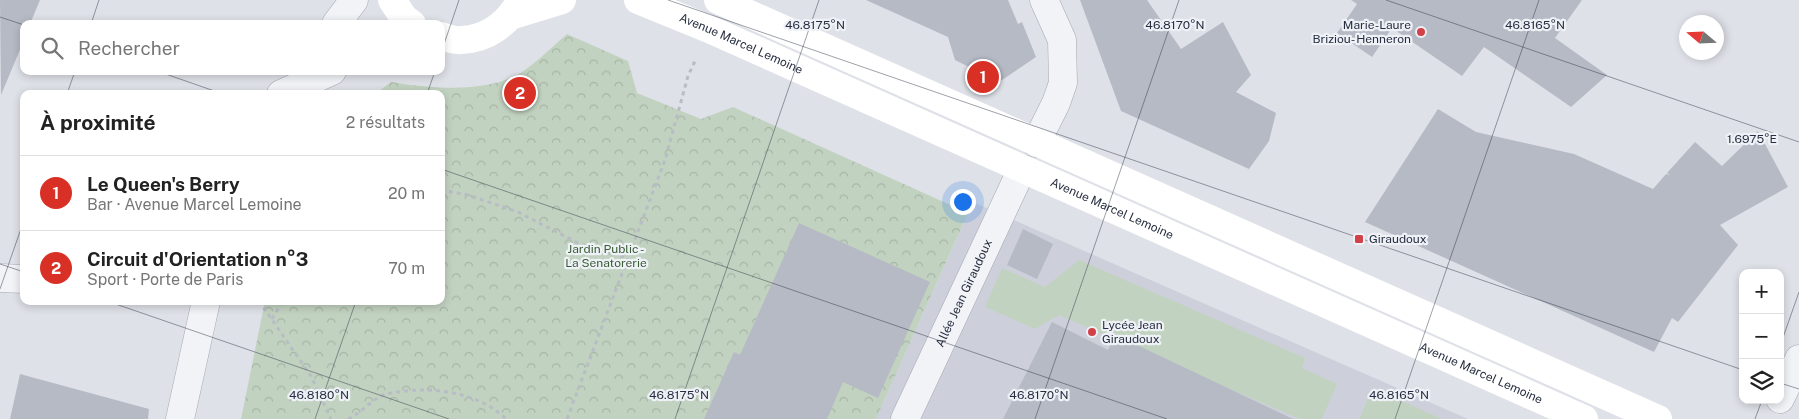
<!DOCTYPE html>
<html lang="fr">
<meta charset="utf-8">
<style>
:root{--surface:#fff;--page:#f6f6f6;--text:#222;--muted:#767676;--line:#e0e0e0;--accent:#d93025}
body{margin:0;font-family:"Public Sans",sans-serif;background:var(--page);color:var(--text)}
.controls{position:absolute;right:15px;bottom:15px;display:grid;overflow:hidden;border-radius:10px;box-shadow:0 2px 8px #0003}
.controls button{width:45px;height:45px;display:grid;place-items:center;padding:0;border:0;border-bottom:1px solid var(--line);background:var(--surface);color:var(--text);font:25px sans-serif}
.compass{position:absolute;left:1679px;top:15px;width:45px;height:45px;border-radius:50%;background:var(--surface);box-shadow:0 2px 8px #0003;rotate:289deg}
.you{position:absolute;left:962px;top:201px;width:18px;height:18px;margin:-12px;border:4px solid #fff;border-radius:50%;background:#1a73e8;box-shadow:0 0 0 8px #1a73e833}
.badge{display:grid;place-items:center;width:32px;height:32px;border-radius:50%;background:var(--accent);color:#fff;font-size:16px;font-weight:700}
.pin{position:absolute;translate:-50% -50%;border:2px solid #fff;box-shadow:0 1px 5px #0006}
.list{margin:0;padding:0;list-style:none}
h2{display:flex;justify-content:space-between;align-items:center;height:65px;margin:0;padding:0 20px;font-size:21px}
h2 small{font-size:16px;font-weight:400;color:var(--muted)}
.list li{display:grid;grid-template-columns:32px 1fr auto;gap:15px;align-items:center;box-sizing:border-box;height:75px;padding:0 20px;border-top:1px solid var(--line)}
.list b{display:block;font-size:19px;white-space:nowrap}
.list p{margin:0;font-size:16px;white-space:nowrap;color:var(--muted)}
.list em{font-size:16px;font-style:normal;color:var(--muted)}
.icon{flex:none;width:28px;height:28px;fill:none;stroke:currentColor;stroke-width:2;stroke-linecap:round;stroke-linejoin:round}
.map{position:relative;flex:none;width:1799px;height:419px;overflow:hidden}
.search{position:absolute;background:var(--surface);box-shadow:0 2px 8px #0003;left:20px;top:20px;width:425px;height:55px;display:flex;align-items:center;gap:12px;box-sizing:border-box;padding:0 18px;border-radius:10px;color:var(--muted);font-size:19px}
.panel{position:absolute;background:var(--surface);box-shadow:0 2px 8px #0003;left:20px;top:90px;width:425px;height:215px;border-radius:10px}
.map>svg:first-child{display:block}
</style>
<div class="map">
<svg width="1799" height="419" viewBox="0 0 1799 419">
<defs>
<pattern id="forest-crowns" width="20" height="18" patternUnits="userSpaceOnUse" patternTransform="scale(1.25)"><rect width="20" height="18" fill="#c2d2c0"/><path d="M2 6a3 3 0 1 1 6 0M12 15a3 3 0 1 1 6 0" fill="none" stroke="#a7b5a6"/></pattern>
</defs>
<rect width="100%" height="100%" fill="#dfe1e8"/>
<path fill="#cdd0da" d="M973,202l43,19 452,198h-592z"/>
<g fill="#c2d2c0">
<path d="M1079,260l226,98 -3,10 35,16 -15,35h-22l-241,-104 -24,14 -50,-22 17,-39 43,19z"/>
<path d="M1373,388l69,31h-83z"/>
</g>
<path fill="url(#forest-crowns)" d="M567,34l61,27 9,32 64,26 32,-12 235,106 -92,206h-635l24,-118h176v-207h-66l16,-12c38,6 86,11 122,-5 16,-7 40,-31 54,-43z"/>
<g fill="#b6bac5">
<path d="M0,0h40l-10,24h-6v16l-23,55z"/>
<path d="M866,0h142l10,24 4,-2 14,35 -37,25 -44,-22 -7,-23z"/>
<path d="M1080,0h67l34,49 42,-27 28,53 -15,17 40,21 -7,28 -20,28 -128,-58z"/>
<path d="M1351,0h231l-27,38 52,37 -36,32 -87,-60 -22,29 -70,-48 -20,29 -35,-24 20,-29z"/>
<path d="M1438,109l38,23 98,22 79,35 13,-15 4,1 -3,-2 28,-31 27,24 36,-35 30,56 -68,38 18,20 -60,77 -6,-4 -18,34 -289,-130z"/>
<path d="M799,223l131,59 -52,116 -35,-16 -16,37h-123l30,-67 6,3z"/>
<path d="M1023,229l30,15 -16,35 -30,-14z"/>
<path d="M1052,322l56,28 8,-15 177,84h-290z"/>
<path d="M20,374l129,35 -1,10h-138z"/>
</g>
<g fill="none" stroke-linecap="round" stroke-linejoin="round">
<g stroke="#a4a8b2" stroke-width="29">
<g id="minor">
<path d="M1036,143l20,-40 7,-20 -1,-43 -18,-40"/>
<path d="M0,278l24,1"/>
<path d="M1780,399l19,-40"/>
<path id="s1" d="M905,419l117,-250"/>
</g>
</g>
<g stroke="#a4a8b2" stroke-width="29">
<g id="tertiary">
<path d="M336,24l18,-24"/>
<path d="M281,94l51,-23"/>
<path d="M180,419l26,-118"/>
</g>
</g>
<g stroke="#b8bcc4" stroke-width="3" stroke-dasharray="4 4" stroke-linecap="butt">
<path d="M441,190l27,5 50,17 62,32 47,14"/>
<path d="M259,301l52,75 20,43"/>
<path d="M272,319l11,-18"/>
<path d="M348,419c13,-6 22,-18 35,-24 5,-2 10,-2 15,-3 36,-6 82,1 108,27"/>
<path d="M567,419l98,-259 23,-84 7,-15"/>
</g>
<use href="#minor" stroke="#f1f3f7" stroke-width="28"/>
<use href="#tertiary" stroke="#f1f3f7" stroke-width="28"/>
<g stroke="#fff" stroke-width="28">
<path d="M392,0l12,18 8,6"/>
<path id="s2" d="M638,0l71,29 875,390"/>
<path d="M718,0l940,419"/>
<path d="M513,15l49,-15"/>
<path d="M441,36c6,2 14,5 20,4 27,-1 47,-17 60,-40"/>
</g>
</g>
<path fill="none" stroke="#272e40" stroke-width="1" stroke-opacity="0.45" d="M668,0l1075,370M1386,0l413,142M0,17l24,8M91,24l8,-24M441,53l18,-53M157,71l66,23M67,94l8,-23M427,94l8,-23M441,169l726,250M0,264l24,8M0,289l24,-69M107,301l342,118M1780,346l19,-54M1780,383l19,6M315,419l41,-118M675,419l144,-419M1035,419l144,-419M1395,419l144,-419M1755,419l7,-19"/>
<g fill="#d14147" stroke="#eef1f6" stroke-width="2">
<circle cx="1421" cy="32" r="5"/>
<rect x="1354" y="234" width="10" height="10" rx="2.5"/>
<circle cx="1092" cy="332" r="5"/>
</g>
<g text-anchor="middle" stroke-width="4.5" stroke-linejoin="round" paint-order="stroke">
<g font-size="12" fill="#272e40" stroke="#eef1f6" text-anchor="start">
<text x="1411" y="29" text-anchor="end">Marie-Laure<tspan x="1411" dy="14">Briziou- Henneron</tspan></text>
<text x="1369" y="243">Giraudoux</text>
<text x="1102" y="329">Lycée Jean<tspan x="1102" dy="14">Giraudoux</tspan></text>
</g>
<g font-size="12" fill="#272e40" stroke="#eef1f6">
<text dy="4" stroke="none"><textPath href="#s2" startOffset="112">Avenue Marcel Lemoine</textPath></text>
<text dy="4" stroke="none"><textPath href="#s2" startOffset="518">Avenue Marcel Lemoine</textPath></text>
<text dy="4" stroke="none"><textPath href="#s1" startOffset="139">Allée Jean Giraudoux</textPath></text>
<text dy="4" stroke="none"><textPath href="#s2" startOffset="922">Avenue Marcel Lemoine</textPath></text>
</g>
<g font-size="12" fill="#385c34" stroke="#eef1f6">
<text x="606" y="253">Jardin Public -<tspan x="606" dy="14">La Senatorerie</tspan></text>
</g>
</g>
<g font-size="12" text-anchor="middle" fill="#272e40" stroke="#eef1f6" stroke-width="4.5" stroke-linejoin="round" paint-order="stroke">
<text x="815" y="29">46.8175°N</text>
<text x="1175" y="29">46.8170°N</text>
<text x="1535" y="29">46.8165°N</text>
<text x="1752" y="143">1.6975°E</text>
<text x="319" y="399">46.8180°N</text>
<text x="679" y="399">46.8175°N</text>
<text x="1039" y="399">46.8170°N</text>
<text x="1399" y="399">46.8165°N</text>
</g>
</svg>
<div class="controls">
<button>+</button>
<button>−</button>
<button><svg class="icon" aria-label="layers" viewBox="0 0 24 24"><path d="M12 4l9 5-9 5-9-5zM3 14l9 5 9-5"/></svg></button>
</div>
<svg class="compass" viewBox="-18 -18 36 36"><path d="M0-13l5 13h-10z" fill="#e53935"/><path d="M0 13l5-13h-10z" fill="#767676"/></svg>
<div class="you"></div>
<div class="pin badge" style="left:983px;top:77px">1</div>
<div class="pin badge" style="left:520px;top:93px">2</div>
<div class="search"><svg class="icon" aria-label="search" viewBox="0 0 24 24"><circle cx="10" cy="10" r="6"/><path d="M15 15l6 6"/></svg>Rechercher</div>
<section class="panel">
<h2>À proximité<small>2 résultats</small></h2>
<ul class="list">
<li><span class="badge">1</span><div><b>Le Queen's Berry</b><p>Bar · Avenue Marcel Lemoine</p></div><em>20 m</em></li>
<li><span class="badge">2</span><div><b>Circuit d'Orientation n°3</b><p>Sport · Porte de Paris</p></div><em>70 m</em></li>
</ul>
</section>
</div>
